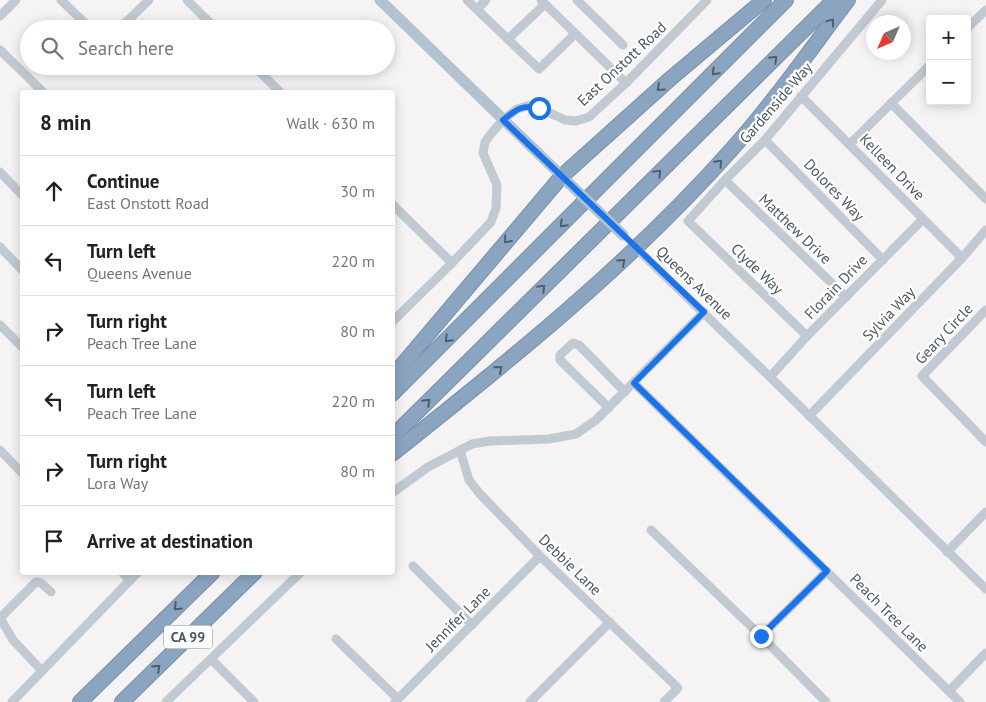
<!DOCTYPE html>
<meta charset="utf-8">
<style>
:root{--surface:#fff;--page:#f2f2f2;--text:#202124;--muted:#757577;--line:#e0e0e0}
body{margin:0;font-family:"PT Sans",sans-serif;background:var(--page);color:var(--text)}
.controls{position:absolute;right:15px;top:15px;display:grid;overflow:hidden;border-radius:5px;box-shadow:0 2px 12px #0003}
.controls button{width:45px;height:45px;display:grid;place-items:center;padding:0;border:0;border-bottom:1px solid var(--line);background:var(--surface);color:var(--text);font:25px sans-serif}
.compass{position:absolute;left:866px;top:15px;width:45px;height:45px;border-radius:50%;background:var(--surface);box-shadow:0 2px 12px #0003;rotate:225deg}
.stop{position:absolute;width:15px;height:15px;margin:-11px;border:4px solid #1a73e8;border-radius:50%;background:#fff}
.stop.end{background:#1a73e8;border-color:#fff;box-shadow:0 1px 5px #0008}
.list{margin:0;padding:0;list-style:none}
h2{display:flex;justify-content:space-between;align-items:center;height:65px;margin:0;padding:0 20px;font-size:21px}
h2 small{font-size:16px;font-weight:400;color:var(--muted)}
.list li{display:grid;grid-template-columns:32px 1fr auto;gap:15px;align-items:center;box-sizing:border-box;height:70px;padding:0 20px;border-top:1px solid var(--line)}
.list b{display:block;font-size:19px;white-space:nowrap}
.list p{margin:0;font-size:16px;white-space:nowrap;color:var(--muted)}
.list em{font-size:16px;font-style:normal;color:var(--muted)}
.icon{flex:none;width:28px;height:28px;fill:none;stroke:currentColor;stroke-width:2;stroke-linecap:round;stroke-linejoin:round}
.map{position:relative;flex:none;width:986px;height:702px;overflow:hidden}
.search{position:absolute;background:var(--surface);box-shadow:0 2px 12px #0003;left:20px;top:20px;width:375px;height:55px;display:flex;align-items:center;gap:12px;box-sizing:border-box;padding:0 18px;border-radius:28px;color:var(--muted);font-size:19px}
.panel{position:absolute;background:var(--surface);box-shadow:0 2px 12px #0003;left:20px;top:90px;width:375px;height:485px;border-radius:5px}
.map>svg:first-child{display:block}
</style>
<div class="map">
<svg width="986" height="702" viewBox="0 0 986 702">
<rect width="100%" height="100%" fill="#f5f3f3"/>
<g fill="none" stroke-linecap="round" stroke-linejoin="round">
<g stroke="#7690ad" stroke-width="16">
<g id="highway">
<path d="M392,377l170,-201 108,-97 94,-79"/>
<path d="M392,394l394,-394"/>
<path d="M392,437l442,-437"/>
<path d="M392,454c120,-95 239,-191 340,-305 42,-47 78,-99 116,-149"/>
<path d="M80,702l133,-130"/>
<path d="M122,702l133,-130"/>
</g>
</g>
<g stroke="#c1cad2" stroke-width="9">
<path d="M61,0l30,29"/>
<path d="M187,0l29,29"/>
<path d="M467,0l72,69 36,-35"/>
<path d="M541,0l85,83"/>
<path d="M577,0l46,45"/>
<path d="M477,9l9,-9"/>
<path d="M0,16l16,-16"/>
<path d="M967,28l19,-18"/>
<path d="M119,29l30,-29"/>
<path d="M508,39l37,-35"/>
<path d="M0,50l43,42"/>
<path d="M254,66l26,26"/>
<path d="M801,96l161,162"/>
<path d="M891,103l95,96"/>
<path d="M765,140l118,120"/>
<path d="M850,144l80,-79"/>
<path d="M0,172l22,23"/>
<path d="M725,180l121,117"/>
<path d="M392,204l60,59"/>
<path d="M0,247l22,23"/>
<path d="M637,249l133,128 216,212"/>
<path d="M986,310l-64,66 64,66"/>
<path d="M392,322l60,-59 39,-41 5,-14 1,-23 -14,-32 2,-11 5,-7 13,-15 14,-11 10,-3 12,2 26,12 11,1 13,-4 37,-34 81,-83"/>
<path d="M0,325l22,22"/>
<path d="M807,336l-119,-115 37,-41 40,-40 117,-140"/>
<path d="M770,377l37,-41 116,-117"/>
<path d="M634,383l326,319"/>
<path d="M609,408l-49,-48v-5l13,-12 6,2 46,47"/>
<path d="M809,416l153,-158 24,-28"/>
<path d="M0,450l22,23"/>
<path d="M460,450l9,30 11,14 60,62 138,132 -14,14"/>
<path d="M392,493l36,-26 44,-23 18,-3 59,-2 27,-5 20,-14 108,-108"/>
<path d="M651,530l110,106 65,66"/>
<path d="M947,552l39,-40"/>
<path d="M413,566l59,59"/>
<path d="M122,572l8,9"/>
<path d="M0,618l36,-36 5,1 10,9"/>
<path d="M0,618l13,22 29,31"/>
<path d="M761,636l66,-65"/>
<path d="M336,639l62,60"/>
<path d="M211,659l43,43"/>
<path d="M949,691l37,-38"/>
<path d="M12,702l126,-130"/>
<path d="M166,702l135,-130"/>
<path d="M395,702l145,-146"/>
<path d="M530,702l80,-80"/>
</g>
<path stroke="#b3c2d1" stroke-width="11" d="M380,0l194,188"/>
<use href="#highway" stroke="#8ba5c1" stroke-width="14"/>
<path stroke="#b3c2d1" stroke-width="11" d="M574,188l49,47"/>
</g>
<defs><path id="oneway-chevron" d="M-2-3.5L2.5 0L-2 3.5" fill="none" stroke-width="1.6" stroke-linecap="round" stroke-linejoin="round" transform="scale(1.25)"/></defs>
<g stroke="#505e6b">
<use href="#oneway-chevron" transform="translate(831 22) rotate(-53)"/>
<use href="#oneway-chevron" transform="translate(774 59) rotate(-45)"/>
<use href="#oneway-chevron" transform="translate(715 72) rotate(135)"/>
<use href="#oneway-chevron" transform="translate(660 88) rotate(138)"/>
<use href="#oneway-chevron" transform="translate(719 163) rotate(-46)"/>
<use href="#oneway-chevron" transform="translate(658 173) rotate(-45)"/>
<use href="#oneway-chevron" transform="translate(563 224) rotate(135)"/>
<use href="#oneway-chevron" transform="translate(507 240) rotate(131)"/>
<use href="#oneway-chevron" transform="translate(622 262) rotate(-42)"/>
<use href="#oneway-chevron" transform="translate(542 288) rotate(-45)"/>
<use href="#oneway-chevron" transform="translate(448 339) rotate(135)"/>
<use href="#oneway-chevron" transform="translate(499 369) rotate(-39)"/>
<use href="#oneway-chevron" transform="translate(427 402) rotate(-45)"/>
<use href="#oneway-chevron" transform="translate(177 607) rotate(136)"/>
<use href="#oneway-chevron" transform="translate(157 668) rotate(-44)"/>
</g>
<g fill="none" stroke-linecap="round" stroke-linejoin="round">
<path stroke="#1a73e8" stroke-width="6" d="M539,108c-18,-3 -22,1 -36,12l201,192 -70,71 193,188 -66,65"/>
</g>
<g text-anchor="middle" stroke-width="4.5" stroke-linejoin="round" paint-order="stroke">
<rect fill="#fff" stroke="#808990" stroke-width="1" x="164" y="625.5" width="48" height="23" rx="4"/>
<g font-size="14" font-weight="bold" fill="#4a5661">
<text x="188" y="642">CA 99</text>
</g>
<g font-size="15" fill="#4a5661" stroke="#fff">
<text transform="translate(622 64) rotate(-43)" y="5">East Onstott Road</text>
<text transform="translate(776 103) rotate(-49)" y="5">Gardenside Way</text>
<text transform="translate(892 167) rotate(46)" y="5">Kelleen Drive</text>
<text transform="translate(834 190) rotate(46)" y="5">Dolores Way</text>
<text transform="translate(795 229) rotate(44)" y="5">Matthew Drive</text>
<text transform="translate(757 269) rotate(44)" y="5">Clyde Way</text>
<text transform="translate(694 283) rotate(44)" y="5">Queens Avenue</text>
<text transform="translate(836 287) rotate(-46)" y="5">Florain Drive</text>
<text transform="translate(889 314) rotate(-46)" y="5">Sylvia Way</text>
<text transform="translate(944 334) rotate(-47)" y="5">Geary Circle</text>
<text transform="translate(570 565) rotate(44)" y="5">Debbie Lane</text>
<text transform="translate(889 613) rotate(45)" y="5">Peach Tree Lane</text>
<text transform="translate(458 619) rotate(-45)" y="5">Jennifer Lane</text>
</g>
</g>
</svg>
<div class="controls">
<button>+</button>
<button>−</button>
</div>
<svg class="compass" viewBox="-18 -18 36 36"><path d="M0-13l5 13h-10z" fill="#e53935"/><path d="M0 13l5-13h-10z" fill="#757577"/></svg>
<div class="stop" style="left:539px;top:108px"></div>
<div class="stop end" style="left:761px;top:636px"></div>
<div class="search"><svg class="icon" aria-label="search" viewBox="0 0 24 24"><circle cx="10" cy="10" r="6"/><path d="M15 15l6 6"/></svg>Search here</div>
<section class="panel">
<h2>8 min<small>Walk · 630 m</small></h2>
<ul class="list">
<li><svg class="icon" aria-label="ahead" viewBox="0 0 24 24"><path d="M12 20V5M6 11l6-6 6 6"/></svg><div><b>Continue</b><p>East Onstott Road</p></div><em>30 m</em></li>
<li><svg class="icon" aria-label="left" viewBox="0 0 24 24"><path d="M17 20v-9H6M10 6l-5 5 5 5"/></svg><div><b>Turn left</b><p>Queens Avenue</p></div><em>220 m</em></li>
<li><svg class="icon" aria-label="right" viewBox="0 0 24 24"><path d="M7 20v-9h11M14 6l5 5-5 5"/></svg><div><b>Turn right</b><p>Peach Tree Lane</p></div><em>80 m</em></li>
<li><svg class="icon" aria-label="left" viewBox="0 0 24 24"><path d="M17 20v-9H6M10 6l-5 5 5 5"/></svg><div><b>Turn left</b><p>Peach Tree Lane</p></div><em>220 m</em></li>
<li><svg class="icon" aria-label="right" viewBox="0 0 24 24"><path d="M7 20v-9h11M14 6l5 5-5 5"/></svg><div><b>Turn right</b><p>Lora Way</p></div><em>80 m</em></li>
<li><svg class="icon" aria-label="arrive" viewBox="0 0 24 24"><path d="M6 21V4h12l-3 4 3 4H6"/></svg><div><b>Arrive at destination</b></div></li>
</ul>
</section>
</div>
